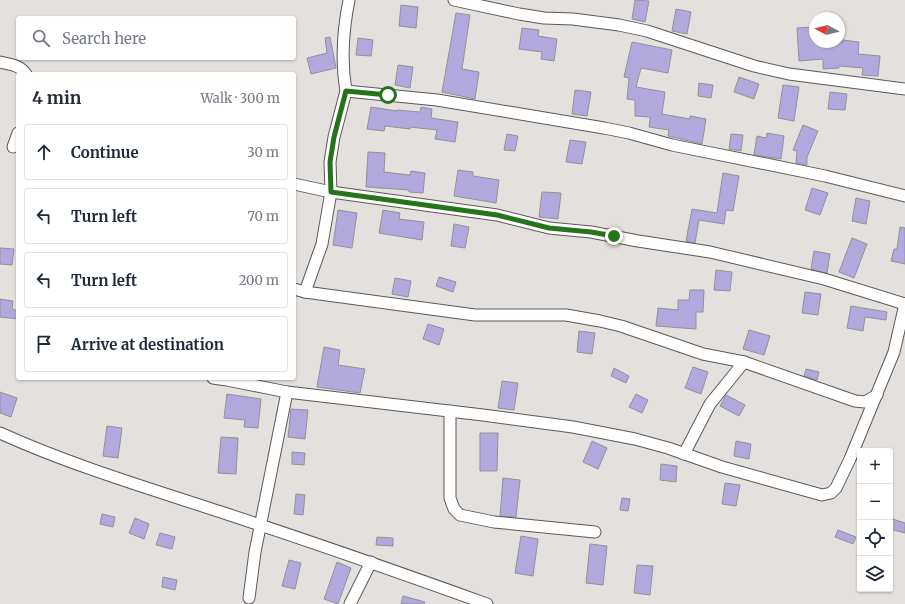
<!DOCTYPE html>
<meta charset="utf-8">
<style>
:root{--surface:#fff;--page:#f2f2f3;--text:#1f2937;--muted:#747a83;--line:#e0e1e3}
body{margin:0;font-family:Merriweather,serif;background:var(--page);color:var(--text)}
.controls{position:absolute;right:12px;bottom:12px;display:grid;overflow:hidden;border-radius:4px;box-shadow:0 1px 3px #0004}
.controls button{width:36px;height:36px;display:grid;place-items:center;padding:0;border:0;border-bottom:1px solid var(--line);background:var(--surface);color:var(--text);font:20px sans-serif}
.compass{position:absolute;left:809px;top:12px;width:36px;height:36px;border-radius:50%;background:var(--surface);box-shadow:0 1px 3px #0004;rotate:277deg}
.stop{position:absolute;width:12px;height:12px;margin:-9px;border:3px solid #25741c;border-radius:50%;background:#fff}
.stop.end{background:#25741c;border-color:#fff;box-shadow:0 1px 4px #0008}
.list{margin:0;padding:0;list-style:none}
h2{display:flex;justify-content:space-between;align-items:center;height:52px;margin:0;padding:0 16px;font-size:17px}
h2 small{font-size:13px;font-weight:400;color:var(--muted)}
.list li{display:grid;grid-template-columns:26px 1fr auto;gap:12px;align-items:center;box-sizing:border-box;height:56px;margin:0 8px 8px;padding:0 8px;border:1px solid var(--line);border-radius:4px}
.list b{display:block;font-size:15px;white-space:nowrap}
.list em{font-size:13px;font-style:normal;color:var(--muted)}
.icon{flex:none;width:22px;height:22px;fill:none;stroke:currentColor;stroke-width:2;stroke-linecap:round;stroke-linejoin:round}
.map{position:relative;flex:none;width:905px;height:604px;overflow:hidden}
.search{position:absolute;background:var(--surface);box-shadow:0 1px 3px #0004;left:16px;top:16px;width:280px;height:44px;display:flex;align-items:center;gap:10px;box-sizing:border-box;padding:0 14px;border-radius:4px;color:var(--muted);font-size:15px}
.panel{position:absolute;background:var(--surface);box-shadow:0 1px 3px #0004;left:16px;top:72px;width:280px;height:308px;border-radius:4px}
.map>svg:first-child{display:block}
</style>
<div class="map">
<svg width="905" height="604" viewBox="0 0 905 604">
<rect width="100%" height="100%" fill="#e4e0de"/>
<g fill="#b1a9de" stroke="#929195">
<path d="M635,0l14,1 -4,21 -13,-3z"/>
<path d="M401,5l17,2 -2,21 -17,-2z"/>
<path d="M676,9l15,3 -4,22 -15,-3z"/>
<path d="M456,13l14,2 -8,54 17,3 -4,27 -33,-7z"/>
<path d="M814,27l1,15h28v-2l16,2 -1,12 22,2 -2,20 -16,-1 1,-7 -24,-2v2l-16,1v-10l-24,2 -2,-33z"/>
<path d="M522,28l17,2 -1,6 19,3 -3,22 -13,-2 1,-7 -23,-3z"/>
<path d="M330,37l6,31 -25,6 -4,-16 20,-5 -2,-15z"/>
<path d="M358,38l15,2 -2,16 -15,-1z"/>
<path d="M632,42l40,8 -4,23 -27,-5 -5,19 29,5 -3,22 28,5v-3l16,3 -4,25 -34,-8 1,-6 -20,-3 1,-10 -15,-1v-16l-8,-1 2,-21 -5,-1z"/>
<path d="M398,65l15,2 -3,21 -15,-3z"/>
<path d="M739,77l20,7 -5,15 -20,-7z"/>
<path d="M699,83l14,2 -2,13 -13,-2z"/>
<path d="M783,85l16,2 -5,34 -16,-3z"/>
<path d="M575,90l16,2 -4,24 -15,-2z"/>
<path d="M830,92l17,2 -2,16 -17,-1z"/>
<path d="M371,107l26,4v-1l23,2 1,-5 11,2 -1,9 27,4 -3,20 -20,-3 2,-9 -27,-3v2l-25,-3 -1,5 -17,-2z"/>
<path d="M803,125l15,6 -11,26v8l-11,-2 1,-12 -4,-1z"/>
<path d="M767,133l17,3 -3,23 -27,-4 3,-19 9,2z"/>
<path d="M507,134l11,2 -3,15 -11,-1z"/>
<path d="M731,134l12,1 -2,16 -12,-2z"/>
<path d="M570,140l16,2 -4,22 -16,-2z"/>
<path d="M368,152l17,1 -1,19 26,3 1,-4 14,2 -2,20 -14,-1v-2l-43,-3z"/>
<path d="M458,170l15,2v4l26,4 -3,23 -42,-7z"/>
<path d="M723,173l16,3 -6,35 -7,-1 -2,14 -25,-4 -4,23 -9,-2 6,-32 25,4z"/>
<path d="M812,188l16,5 -8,22 -15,-5z"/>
<path d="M542,192l19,1 -3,26 -19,-2z"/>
<path d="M856,198l14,3 -4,23 -14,-3z"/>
<path d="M338,210l19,3 -5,35 -19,-3z"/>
<path d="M383,210l17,3 -1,6 25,3 -2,18 -43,-7z"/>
<path d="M454,224l15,3 -4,21 -14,-2z"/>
<path d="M900,227l5,1v36l-14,-3 3,-12h3z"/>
<path d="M852,238l15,6 -13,34 -15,-6z"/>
<path d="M0,248l14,1 -2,16 -12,-1z"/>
<path d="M814,251l16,3 -3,19 -16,-4z"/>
<path d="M716,270l16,2 -2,19 -16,-1z"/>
<path d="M439,277l17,5 -3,10 -17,-6z"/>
<path d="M395,278l16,3 -3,16 -16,-3z"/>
<path d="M690,290h14l-1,22h-7v17l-40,-3 2,-18 20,2v-10h11z"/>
<path d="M805,292l16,2 -3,21 -16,-2z"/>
<path d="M0,299l13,2 -1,8 6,2v8l-18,-2z"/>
<path d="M851,306l36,6 -1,8 -21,-3 -2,14 -16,-3z"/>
<path d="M428,324l16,5 -5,16 -16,-6z"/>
<path d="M749,330l21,6 -6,19 -21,-6z"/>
<path d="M579,331l16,2 -3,21 -15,-2z"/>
<path d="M324,347l16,3 -2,15 27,4 -5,24 -43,-6z"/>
<path d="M693,367l15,5 -7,22 -16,-6z"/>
<path d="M614,368l15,8 -3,7 -15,-7z"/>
<path d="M806,369l13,3 -2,8 -13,-4z"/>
<path d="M502,381l16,2 -4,27 -16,-2z"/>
<path d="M0,392l17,6 -6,19 -11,-4z"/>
<path d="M227,394l34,5 -3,29 -14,-1 1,-7 -21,-2z"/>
<path d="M636,394l12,6 -6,13 -13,-6z"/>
<path d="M726,395l19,10 -6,11 -19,-10z"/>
<path d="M291,409l17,1 -3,29 -17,-2z"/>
<path d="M107,426l15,2 -4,30 -15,-2z"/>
<path d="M480,433h18l-1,38h-17z"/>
<path d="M221,437l17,1 -2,36 -18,-1z"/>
<path d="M592,441l15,7 -9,21 -15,-7z"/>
<path d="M736,441l15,3 -2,15 -15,-3z"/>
<path d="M292,452l13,1 -1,12 -12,-1z"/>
<path d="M661,464l16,2 -1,16 -16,-2z"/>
<path d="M503,478l17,2 -4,37 -16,-1z"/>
<path d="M725,483l15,2 -4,21 -14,-2z"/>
<path d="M296,494l9,1 -2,20 -9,-1z"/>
<path d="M622,498l8,1 -2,12 -8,-1z"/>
<path d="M102,514l13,3 -2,10 -13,-3z"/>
<path d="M135,518l14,6 -5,15 -15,-6z"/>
<path d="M890,518l15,5v10l-15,-4z"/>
<path d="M838,530l18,7 -3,7 -18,-7z"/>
<path d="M160,533l15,4 -3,12 -16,-4z"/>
<path d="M521,536l17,3 -5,37 -18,-3z"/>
<path d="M377,537l16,1v8l-17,-1z"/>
<path d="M590,544l17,2 -4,39 -17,-2z"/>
<path d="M289,560l12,3 -6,26 -13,-3z"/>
<path d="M337,562l14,6 -13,36 -14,-5z"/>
<path d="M637,565l16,1 -3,29 -16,-2z"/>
<path d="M163,577l14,3 -2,10 -13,-3z"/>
<path d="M403,596l22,6 -1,2h-23z"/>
</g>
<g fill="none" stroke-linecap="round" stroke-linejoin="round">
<g stroke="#5b5857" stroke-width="13">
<g id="street">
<path d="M349,0c-6,30 -8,62 -3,91l91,9 167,28 25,5 43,12 153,31 80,20"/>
<path d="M454,0l65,14 25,4 29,1 46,6 28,6 107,35 35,8 116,15"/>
<path d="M0,62c9,2 20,3 26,12"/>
<path d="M13,147l5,-14"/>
<path d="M294,184l37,8 166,23 52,13 42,4 47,9 72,11 114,27 81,25"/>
<path d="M294,289l11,3 170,23h91l34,6 21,5 82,28 41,8 111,39 10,1 12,-7"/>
<path d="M305,292l17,-48 9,-52 -1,-30 4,-25 12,-46"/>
<path d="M213,378l14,2 60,12 196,23 90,12 62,12 33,9 54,19 100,28 9,-2 5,-5 14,-29 44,-107 11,-48"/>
<path d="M450,411v87l4,11 6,6 34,7 101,10"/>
<path d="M0,433c73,33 151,56 227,81 88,29 174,59 260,90"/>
<path d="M684,454l26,-50 34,-42"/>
<path d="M249,598l6,-46 32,-160"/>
<path d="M350,604l21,-42"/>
</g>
</g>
<use href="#street" stroke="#fff" stroke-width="11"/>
</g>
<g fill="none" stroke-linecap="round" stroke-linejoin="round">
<path stroke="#25741c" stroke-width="5" d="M388,95l-42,-4 -12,46 -4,25 1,30 166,23 52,13 42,4 23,4"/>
</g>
</svg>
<div class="controls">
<button>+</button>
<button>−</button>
<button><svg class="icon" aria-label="locate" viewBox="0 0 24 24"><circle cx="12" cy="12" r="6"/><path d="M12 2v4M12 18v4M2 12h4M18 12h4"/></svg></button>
<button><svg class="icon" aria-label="layers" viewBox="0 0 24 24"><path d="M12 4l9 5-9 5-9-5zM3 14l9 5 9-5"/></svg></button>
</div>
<svg class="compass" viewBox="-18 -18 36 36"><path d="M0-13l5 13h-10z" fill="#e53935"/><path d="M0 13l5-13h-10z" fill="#747a83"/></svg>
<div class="stop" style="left:388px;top:95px"></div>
<div class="stop end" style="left:614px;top:236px"></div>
<div class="search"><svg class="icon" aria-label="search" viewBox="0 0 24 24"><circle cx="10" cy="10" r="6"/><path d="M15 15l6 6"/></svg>Search here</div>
<section class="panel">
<h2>4 min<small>Walk · 300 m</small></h2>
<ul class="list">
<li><svg class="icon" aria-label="ahead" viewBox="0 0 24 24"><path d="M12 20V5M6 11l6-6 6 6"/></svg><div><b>Continue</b></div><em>30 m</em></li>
<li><svg class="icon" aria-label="left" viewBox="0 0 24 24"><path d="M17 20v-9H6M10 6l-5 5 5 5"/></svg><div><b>Turn left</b></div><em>70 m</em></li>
<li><svg class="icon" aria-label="left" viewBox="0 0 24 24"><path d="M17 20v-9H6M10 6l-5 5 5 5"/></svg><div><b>Turn left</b></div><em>200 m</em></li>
<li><svg class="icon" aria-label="arrive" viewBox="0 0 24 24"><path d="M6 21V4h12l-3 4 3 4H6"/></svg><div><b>Arrive at destination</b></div></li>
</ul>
</section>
</div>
